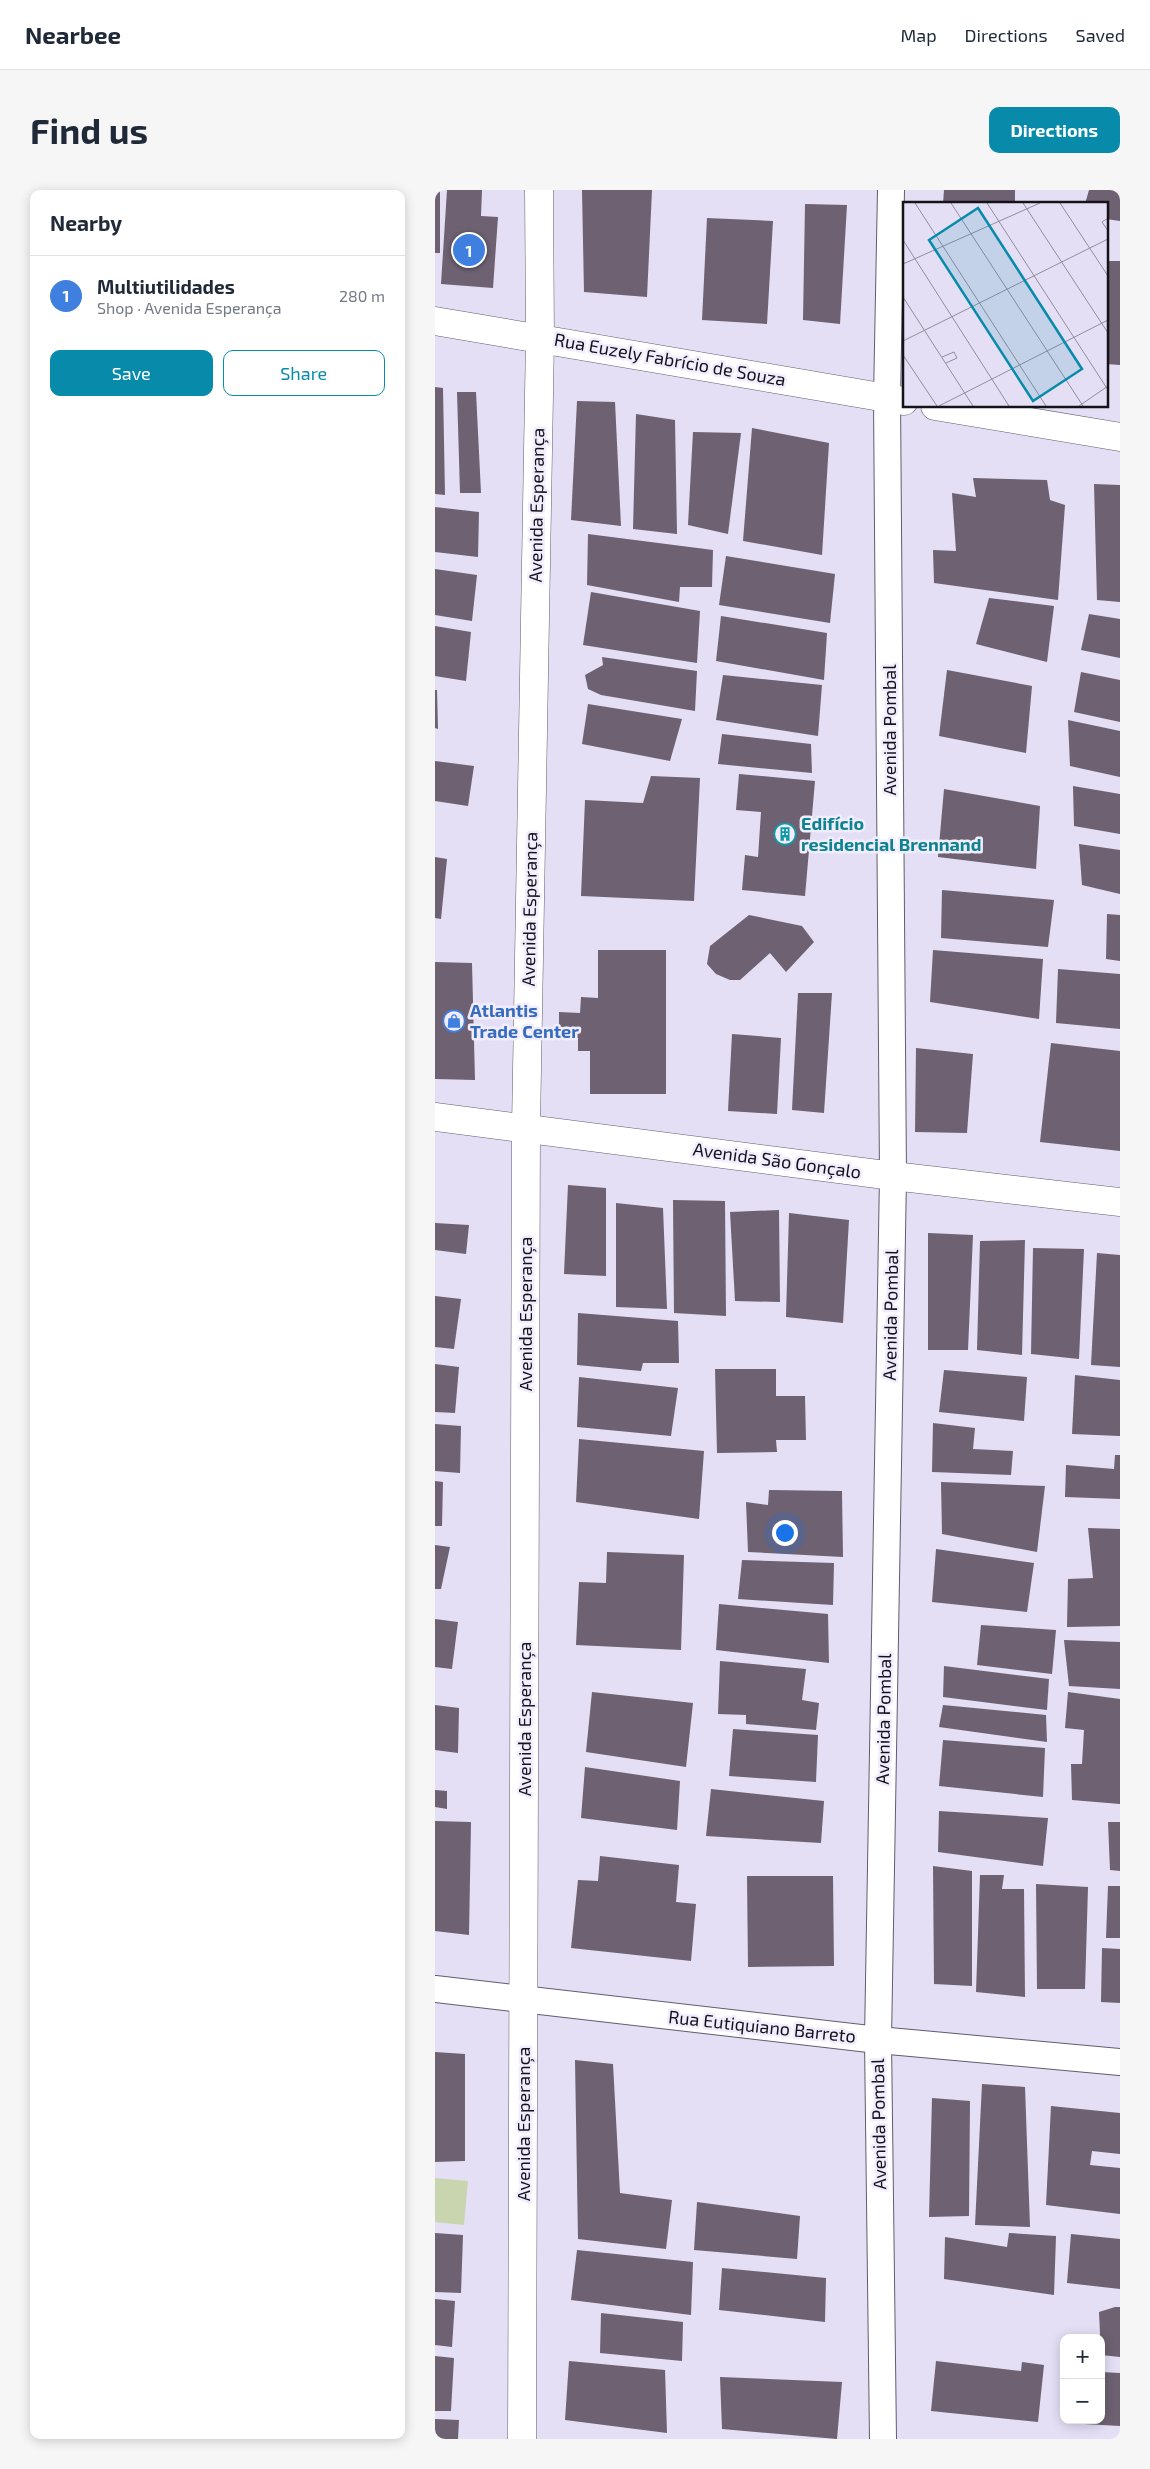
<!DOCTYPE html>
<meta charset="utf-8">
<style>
:root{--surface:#fff;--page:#f6f6f7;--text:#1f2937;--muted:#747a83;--line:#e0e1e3;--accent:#088bab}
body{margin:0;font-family:"Exo 2",sans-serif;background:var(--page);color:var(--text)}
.controls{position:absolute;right:15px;bottom:15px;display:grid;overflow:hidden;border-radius:10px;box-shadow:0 2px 12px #0003}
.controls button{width:45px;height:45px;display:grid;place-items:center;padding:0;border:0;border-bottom:1px solid var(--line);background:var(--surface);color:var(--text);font:25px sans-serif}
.you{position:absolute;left:349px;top:1342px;width:18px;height:18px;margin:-12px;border:4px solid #fff;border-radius:50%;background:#1a73e8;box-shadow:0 0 0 8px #1a73e833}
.badge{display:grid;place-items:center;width:32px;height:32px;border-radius:50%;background:var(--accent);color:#fff;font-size:16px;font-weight:700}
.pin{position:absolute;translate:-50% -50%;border:2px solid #fff;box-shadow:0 1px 5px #0006}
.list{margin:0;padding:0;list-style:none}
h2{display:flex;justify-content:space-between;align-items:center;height:65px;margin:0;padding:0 20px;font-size:21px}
h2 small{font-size:16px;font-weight:400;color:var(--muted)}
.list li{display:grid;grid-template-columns:32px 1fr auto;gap:15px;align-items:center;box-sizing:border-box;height:80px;padding:0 20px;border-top:1px solid var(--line)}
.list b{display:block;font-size:19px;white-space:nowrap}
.list p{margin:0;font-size:16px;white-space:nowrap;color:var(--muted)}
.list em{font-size:16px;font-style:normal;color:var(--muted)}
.actions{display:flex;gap:10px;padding:15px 20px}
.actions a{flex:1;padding:11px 0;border:1px solid var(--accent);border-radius:10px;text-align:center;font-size:18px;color:var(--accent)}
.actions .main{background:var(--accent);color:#fff}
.map{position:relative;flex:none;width:685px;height:2249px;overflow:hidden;border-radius:10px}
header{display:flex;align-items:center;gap:30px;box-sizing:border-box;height:70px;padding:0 25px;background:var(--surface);border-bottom:1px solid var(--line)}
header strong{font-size:24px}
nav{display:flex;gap:28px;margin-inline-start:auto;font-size:18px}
.intro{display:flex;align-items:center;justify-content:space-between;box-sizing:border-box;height:120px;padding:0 30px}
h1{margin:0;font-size:35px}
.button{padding:12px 22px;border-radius:10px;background:var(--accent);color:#fff;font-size:18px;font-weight:700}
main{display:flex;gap:30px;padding:0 30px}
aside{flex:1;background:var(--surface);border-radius:10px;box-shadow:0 2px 12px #0003}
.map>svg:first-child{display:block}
</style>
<header>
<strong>Nearbee</strong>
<nav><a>Map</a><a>Directions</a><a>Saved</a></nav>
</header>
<div class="intro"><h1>Find us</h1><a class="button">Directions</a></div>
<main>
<aside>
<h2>Nearby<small></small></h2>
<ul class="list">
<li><span class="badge" style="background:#3f7fe0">1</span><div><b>Multiutilidades</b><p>Shop · Avenida Esperança</p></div><em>280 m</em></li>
</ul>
<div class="actions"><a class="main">Save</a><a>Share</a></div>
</aside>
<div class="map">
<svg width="685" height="2249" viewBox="0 0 685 2249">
<rect width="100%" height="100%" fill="#e4dff5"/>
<path fill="#c8d5af" d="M0,1988l33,3 -4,44 -29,-3z"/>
<g fill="#6d6172">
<rect x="0" y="0" width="5" height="63"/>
<path d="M12,0h35l-1,26 17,1 -5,71 -52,-4z"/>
<path d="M147,0h70l-5,107 -63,-5z"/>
<path d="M509,0h71v14h-72z"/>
<path d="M654,0h31v31l-14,-2v-15h-21z"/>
<path d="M370,14l42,1 -7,119 -37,-4z"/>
<path d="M272,28l66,3 -6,103 -65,-4z"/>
<path d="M671,71h14v104l-14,-1z"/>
<path d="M0,197l8,1 2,107 -10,-1z"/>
<path d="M22,202h19l5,101h-21z"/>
<path d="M142,211l38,1 6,124 -50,-6z"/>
<path d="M201,224l39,6 2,114 -44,-5z"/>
<path d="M317,238l77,15 -7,112 -79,-14z"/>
<path d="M258,242l48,1 -13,101 -40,-9z"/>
<path d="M538,288l74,2 3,20 15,5 -7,95 -124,-17 -1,-33 23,1 -4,-58 24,4z"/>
<path d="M659,294l26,1v117l-23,-2z"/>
<path d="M0,317l44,5 -1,45 -43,-5z"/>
<path d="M153,344l125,16 -1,37h-32l-1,15 -92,-17z"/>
<path d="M291,366l109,18 -5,49 -111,-18z"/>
<path d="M0,379l42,6 -5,46 -37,-6z"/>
<path d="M156,402l109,19 -3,52 -114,-18z"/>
<path d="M554,408l65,8 -7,56 -71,-18z"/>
<path d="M654,424l31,5v39l-39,-8z"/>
<path d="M286,426l106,17 -3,47 -108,-19z"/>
<path d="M0,436l36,6 -5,49 -31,-5z"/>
<path d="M167,467l95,14 -2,40 -94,-16 -13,-6 -3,-14 18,-10z"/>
<path d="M512,480l85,16 -6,67 -87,-17z"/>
<path d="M646,482l39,8v42l-46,-10z"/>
<path d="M288,485l99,10 -4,51 -102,-16z"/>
<path d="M0,500h2l1,39 -3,-1z"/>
<path d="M153,514l94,15 -12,42 -88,-17z"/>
<path d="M633,530l52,11v46l-50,-11z"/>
<path d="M287,544l89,10 1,29 -94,-9z"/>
<path d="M0,571l39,5 -6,40 -33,-5z"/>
<path d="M304,584l76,7 -10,115 -63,-6 3,-35 13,2 3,-45 -25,-2z"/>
<path d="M216,586l49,2 -6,123 -113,-5 4,-96 58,3z"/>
<path d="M638,596l47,8v40l-46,-8z"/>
<path d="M509,599l96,17 -4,63 -98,-12z"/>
<path d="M644,654l41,6v44l-38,-9z"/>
<path d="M0,667l12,2 -6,60 -6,-1z"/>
<path d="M507,700l112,10 -6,47 -107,-9z"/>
<path d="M672,724l13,1v46l-14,-2z"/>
<path d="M314,725l53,11 12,16 -28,30 -16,-19 -30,27h-10l-14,-6 -9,-10 3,-18z"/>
<path d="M163,760h68v144h-76v-43h-12v-13h-19v-26l21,1 1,-16 17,1z"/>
<path d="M498,760l110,9 -4,60 -109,-17z"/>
<path d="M0,772l37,1 3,117 -40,-1z"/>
<path d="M623,779l62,5v55l-64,-6z"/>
<path d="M363,803h34l-8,120 -32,-3z"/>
<path d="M297,844l49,4 -4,76 -49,-3z"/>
<path d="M616,853l69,8v100l-80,-9z"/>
<path d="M481,858l57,6 -6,79 -52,-1z"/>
<path d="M133,995l38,3v88l-42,-2z"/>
<path d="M238,1010l52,1 1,115 -52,-3z"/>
<path d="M181,1013l47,5 4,101 -51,-2z"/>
<path d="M344,1020l1,92 -45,-1 -5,-89z"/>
<path d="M354,1023l60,7 -6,103 -57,-6z"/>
<path d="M0,1033l34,2 -3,29 -31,-4z"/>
<path d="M493,1043l45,2 -5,115h-40z"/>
<path d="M590,1050l-3,115 -45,-5 3,-109z"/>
<path d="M598,1058l51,1 -5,110 -48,-5z"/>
<path d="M662,1063l23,2v112l-29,-2z"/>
<path d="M0,1106l26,3 -7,50 -19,-2z"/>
<path d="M143,1123l100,8 1,42h-36l-2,8 -64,-6z"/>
<path d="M0,1174l24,3 -4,46 -20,-1z"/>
<path d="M280,1179h61v27h29l1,44h-30l1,12 -60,1z"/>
<path d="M509,1180l83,7 -3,44 -85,-9z"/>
<path d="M640,1185l45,5v56l-48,-2z"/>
<path d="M144,1187l99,11 -7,48 -94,-9z"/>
<path d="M498,1233l42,5 -2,21 40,2 -2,24 -79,-3z"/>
<path d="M0,1234l26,2 -1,47 -25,-2z"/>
<path d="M144,1249l125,12 -5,68 -123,-17z"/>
<path d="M680,1265h5v44l-55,-2 1,-32 48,4z"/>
<path d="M0,1291l8,1 -1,44h-7z"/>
<path d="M506,1292l104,4 -8,66 -95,-18z"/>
<path d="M334,1300l73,1 1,66 -95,-5 -2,-50 22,3z"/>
<path d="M653,1338l32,1v97l-53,1 1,-48 25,-1z"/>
<path d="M0,1355l15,2 -9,42h-6z"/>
<path d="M501,1359l98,14 -7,49 -95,-10z"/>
<path d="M172,1362l77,3 -3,95 -105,-5 3,-63 27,1z"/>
<path d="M307,1370l92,3 -1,42 -95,-6z"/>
<path d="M284,1414l109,10 1,49 -113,-13z"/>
<path d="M0,1429l23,3 -6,47 -17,-2z"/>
<path d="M546,1435l75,5 -4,44 -75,-9z"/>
<path d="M629,1450l56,2v47l-51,-3z"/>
<path d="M285,1471l86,8 -4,31 17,3 -3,27 -70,-6v-9l-28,-1z"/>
<path d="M509,1476l105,13 -2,31 -104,-13z"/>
<path d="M157,1502l101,11 -7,64 -100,-15z"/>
<path d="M633,1502l52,7v105l-48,-4 -1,-36h11l2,-34 -19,-2z"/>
<path d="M0,1515l24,3 -1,45 -23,-3z"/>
<path d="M508,1515l103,10 1,27 -108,-15z"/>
<path d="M298,1539l85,6 -2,47 -87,-6z"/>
<path d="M508,1550l102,8 -2,49 -104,-11z"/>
<path d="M150,1577l95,14 -3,49 -96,-12z"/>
<path d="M276,1599l113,12 -3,42 -115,-7z"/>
<path d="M0,1600l12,1v18l-12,-2z"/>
<path d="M504,1621l109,7 -5,48 -105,-14z"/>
<path d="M0,1631l36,1 -2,113 -34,-4z"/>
<path d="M673,1632h12v49l-10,-1z"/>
<path d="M165,1666l79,9 -3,37 20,2 -5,57 -120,-13 7,-68 20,1z"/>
<path d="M498,1676l39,5v115l-38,-2z"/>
<path d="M545,1685h24l-2,14h22l1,108 -49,-5z"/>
<path d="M312,1686h86l1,90 -86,1z"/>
<path d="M601,1694l52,3 -3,102h-48z"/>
<path d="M673,1696h12v52h-14z"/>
<path d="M667,1758l18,1v54l-19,-1z"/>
<path d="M0,1862l30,2v107l-30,1z"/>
<path d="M140,1870l38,4 7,129 52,7 -6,49 -88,-10z"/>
<path d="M547,1894l43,3 5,140 -55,-2z"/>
<path d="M497,1908l38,3 -1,115 -40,1z"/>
<path d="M616,1916l69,7v41l-28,-3 -2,14 30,3v46l-74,-9z"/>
<path d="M262,2012l103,14 -3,43 -103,-9z"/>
<path d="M0,2043l28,2 -2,58 -26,-1z"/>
<path d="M574,2043l47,3 -2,59 -110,-16 1,-42 62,10z"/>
<path d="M636,2044l49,5v50l-53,-6z"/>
<path d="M142,2060l116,12 -2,53 -120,-15z"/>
<path d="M287,2078l104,10 -1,44 -106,-12z"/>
<path d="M0,2109l20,2 -3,46 -17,-2z"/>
<path d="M680,2117h5v50l-19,-2 -2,-43z"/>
<path d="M166,2123l82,9 -1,39 -82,-8z"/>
<path d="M0,2166l19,2 -3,53h-16z"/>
<path d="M134,2171l96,9 2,63 -102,-13z"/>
<path d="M501,2171l85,10 1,-9 22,3 -6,57 -107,-11z"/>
<path d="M666,2182l19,1v53l-36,-2v-4h17z"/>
<path d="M285,2187l122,5 -5,57 -115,-10z"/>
<path d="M0,2229l24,1 -1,19h-23z"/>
</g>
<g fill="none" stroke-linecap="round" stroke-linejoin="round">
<g stroke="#615c6f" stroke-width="28">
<g id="street">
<path d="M0,1799l443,51 242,22"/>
<path d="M448,2249l-5,-399 15,-864 -6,-778 4,-208"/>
</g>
</g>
<g stroke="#615c6f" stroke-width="29">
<g id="secondary">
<path d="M0,131l469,80"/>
<path d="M500,216l185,31"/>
<path d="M0,927l458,59 227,26"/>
<path d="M87,2249l4,-1312 14,-789 -1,-148"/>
</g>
</g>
<use href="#street" stroke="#fff" stroke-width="26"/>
<use href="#secondary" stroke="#fff" stroke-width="28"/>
</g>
<defs>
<g id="building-ring" transform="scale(1.125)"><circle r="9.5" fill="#f1edfe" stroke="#0f9aa8" stroke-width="1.5"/><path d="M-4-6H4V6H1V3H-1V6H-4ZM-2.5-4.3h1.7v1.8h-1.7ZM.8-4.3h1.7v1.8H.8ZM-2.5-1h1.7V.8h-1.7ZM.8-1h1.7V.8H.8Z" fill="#0f9aa8"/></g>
<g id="shop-ring" transform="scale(1.125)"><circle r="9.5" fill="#f1edfe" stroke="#3f7fe0" stroke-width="1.5"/><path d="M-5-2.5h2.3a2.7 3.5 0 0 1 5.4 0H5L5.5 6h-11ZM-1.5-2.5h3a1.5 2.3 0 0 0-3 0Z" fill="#3f7fe0"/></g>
</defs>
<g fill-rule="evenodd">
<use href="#building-ring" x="350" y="644"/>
<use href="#shop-ring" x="19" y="831"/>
</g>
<g text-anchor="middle" stroke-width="5" stroke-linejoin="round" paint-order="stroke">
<g font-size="18" fill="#15131a" stroke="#f1edfe">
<text transform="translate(235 170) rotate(10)" y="6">Rua Euzely Fabrício de Souza</text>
<text transform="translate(102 315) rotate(-89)" y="6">Avenida Esperança</text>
<text transform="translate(455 540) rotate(-90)" y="6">Avenida Pombal</text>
<text transform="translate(95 719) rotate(-89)" y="6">Avenida Esperança</text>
<text transform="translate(342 971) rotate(8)" y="6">Avenida São Gonçalo</text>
<text transform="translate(91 1124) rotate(-90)" y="6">Avenida Esperança</text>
<text transform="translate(456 1125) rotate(-89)" y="6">Avenida Pombal</text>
<text transform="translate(90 1529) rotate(-90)" y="6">Avenida Esperança</text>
<text transform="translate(449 1529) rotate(-89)" y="6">Avenida Pombal</text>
<text transform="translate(327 1837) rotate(6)" y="6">Rua Eutiquiano Barreto</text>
<text transform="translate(89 1934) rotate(-90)" y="6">Avenida Esperança</text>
<text transform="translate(444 1934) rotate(-91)" y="6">Avenida Pombal</text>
</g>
<g font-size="18" font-weight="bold" fill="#0d838f" stroke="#f1edfe" text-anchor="start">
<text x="366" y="640">Edifício<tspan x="366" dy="21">residencial Brennand</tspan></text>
</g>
<g font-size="18" font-weight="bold" fill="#366cbe" stroke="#f1edfe" text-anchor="start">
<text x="35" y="827">Atlantis<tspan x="35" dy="21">Trade Center</tspan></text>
</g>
</g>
<g transform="translate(468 12)">
<rect width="205" height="205" fill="#e4dff5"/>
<path fill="none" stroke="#918d9d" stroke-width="1" d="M12,1l131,203M48,1l132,203M84,1l121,187M120,1l85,130M157,1l48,73M205,16l-6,4 6,9M0,38l106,166M0,62l137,-61M0,95l70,109M0,139l205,-102M0,153l34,51M39,155l12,-5 3,6 -11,5M36,204l169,-86M176,204l29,-20"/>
<path fill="#088bab" fill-opacity="0.15" stroke="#088bab" stroke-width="2.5" d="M75,6l104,161 -49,32 -104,-161z"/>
<rect width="205" height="205" fill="none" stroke="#15131a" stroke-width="2.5"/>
</g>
</svg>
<div class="controls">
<button>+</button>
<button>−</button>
</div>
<div class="you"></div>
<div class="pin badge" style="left:34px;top:60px;background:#3f7fe0">1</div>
</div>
</main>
